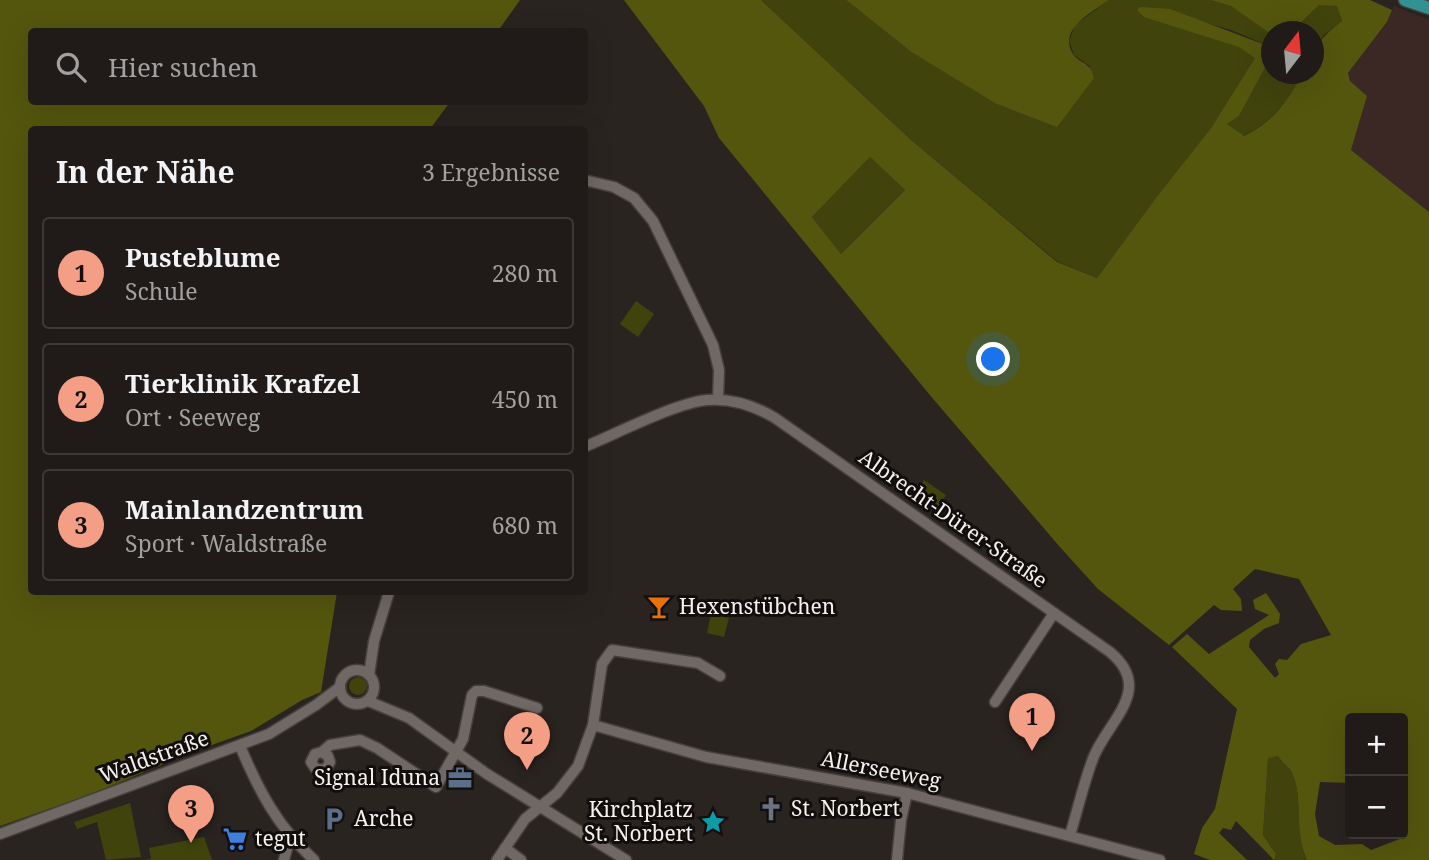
<!DOCTYPE html>
<html lang="de">
<meta charset="utf-8">
<style>
:root{--surface:#201b19;--page:#2d2826;--text:#f1f3f6;--muted:#a2a1a2;--line:#3d3938;--accent:#f49e86}
body{margin:0;font-family:"Noto Serif",serif;background:var(--page);color:var(--text)}
.controls{position:absolute;right:21px;bottom:21px;display:grid;overflow:hidden;border-radius:7px;box-shadow:0 7px 28px #0002}
.controls button{width:63px;height:63px;display:grid;place-items:center;padding:0;border:0;border-bottom:2px solid var(--line);background:var(--surface);color:var(--text);font:35px sans-serif}
.compass{position:absolute;left:1261px;top:21px;width:63px;height:63px;border-radius:50%;background:var(--surface);box-shadow:0 7px 28px #0002;rotate:16deg}
.you{position:absolute;left:994px;top:360px;width:24px;height:24px;margin:-18px;border:5px solid #fff;border-radius:50%;background:#1a73e8;box-shadow:0 0 0 10px #1a73e833}
.badge{display:grid;place-items:center;width:46px;height:46px;border-radius:50%;background:var(--accent);color:#111;font-size:23px;font-weight:700}
.pin{position:absolute;translate:-50% -58px;filter:drop-shadow(0 2px 4px #0008)}
.pin::after{content:'';position:absolute;top:37px;width:24px;height:21px;background:inherit;clip-path:polygon(0 0,100% 0,50% 100%)}
.list{margin:0;padding:0;list-style:none}
h2{display:flex;justify-content:space-between;align-items:center;height:91px;margin:0;padding:0 28px;font-size:30px}
h2 small{font-size:23px;font-weight:400;color:var(--muted)}
.list li{display:grid;grid-template-columns:46px 1fr auto;gap:21px;align-items:center;box-sizing:border-box;height:112px;margin:0 14px 14px;padding:0 14px;border:2px solid var(--line);border-radius:7px}
.list b{display:block;font-size:26px;white-space:nowrap}
.list p{margin:0;font-size:23px;white-space:nowrap;color:var(--muted)}
.list em{font-size:23px;font-style:normal;color:var(--muted)}
.icon{flex:none;width:38px;height:38px;fill:none;stroke:currentColor;stroke-width:2;stroke-linecap:round;stroke-linejoin:round}
.map{position:relative;flex:none;width:1429px;height:860px;overflow:hidden}
.search{position:absolute;background:var(--surface);box-shadow:0 7px 28px #0002;left:28px;top:28px;width:560px;height:77px;display:flex;align-items:center;gap:18px;box-sizing:border-box;padding:0 24px;border-radius:7px;color:var(--muted);font-size:26px}
.panel{position:absolute;background:var(--surface);box-shadow:0 7px 28px #0002;left:28px;top:126px;width:560px;height:469px;border-radius:7px}
.map>svg:first-child{display:block}
</style>
<div class="map">
<svg width="1429" height="860" viewBox="0 0 1429 860">
<rect width="100%" height="100%" fill="#2a2421"/>
<path fill="#3b2824" d="M1394,6l35,14v192l-78,-62 16,-54 -17,-15 -2,-8 39,-50z"/>
<g fill="#41430d">
<path d="M761,0h85l64,51 181,16 -17,-12 -5,-14 6,-16 34,-25h101l21,6 39,25 1,8 -7,5 -33,-14 -25,-7 50,34 -45,71 -53,67 -61,83 -39,-16 -148,-123z"/>
<path d="M1319,5h18l5,17 -18,13 -10,17v-20h-21z"/>
<path d="M1271,57l1,17h30c-14,27 -30,49 -59,62l-16,-12 12,-8z"/>
<path d="M870,157l35,33 -64,64 -29,-37z"/>
<path d="M636,301l18,13 -16,23 -18,-13z"/>
<path d="M924,480l22,15 -9,13 -22,-14z"/>
<path d="M711,614l18,4 -5,19 -17,-4z"/>
<circle cx="358" cy="686" r="9"/>
<path d="M1278,756c4,7 11,11 14,17 12,26 1,57 15,87h-33l2,-6 -13,-19 5,-78z"/>
<path d="M130,803l11,54 -35,3 -9,-38 -20,7 -3,-7z"/>
<path d="M204,837l8,23h-67l6,-1 -2,-11z"/>
</g>
<g fill="#54560e" fill-rule="evenodd">
<path d="M0,0h520l-22,31 -466,1v70h418l-20,27 -398,1v462h305l-16,100 -19,8 -51,31 -59,21 -103,43 -89,31z"/>
<path d="M624,0h137l149,139 147,123 40,16 61,-83 53,-67 44,-70 -16,-11 -95,-30 -7,-7 3,-3 30,2 93,35 8,-5v18l-32,59 -12,8 17,12c28,-13 44,-35 58,-62h12c0,-31 6,-35 28,-53l-5,-15 -18,-1 -26,26 -21,1 -1,2 -40,-28 -21,-6h160l22,10 -5,12 -39,51 2,8 17,15 -16,54 78,62v648h-122c-14,-30 -3,-61 -15,-87 -3,-6 -10,-10 -14,-17l-10,2 -5,77 13,19 -2,6 -38,-39 -5,9 -8,-2 -4,5 28,27h-37l-16,-6 8,-26 13,-19 22,-100 -65,-62 15,-13 22,20 60,-39 -14,-6 -2,-9 13,-7 14,21 -1,9 -15,6 -14,11 -1,7 26,31 4,-4 -4,-10 4,-5 8,1 14,-16 30,-9 -32,-56 -44,-10 -22,20 8,10 1,12 -21,-1 -7,-5 -45,40 -71,-56 -39,-43 -130,-152 -210,-256 -15,-32zM870,157l35,33 -64,64 -29,-37zM1350,718h53l-2,116 4,3 -34,13 -9,-6 -27,1 -16,-9 -4,-22 5,-32 30,1z"/>
<path d="M846,0h263c-16,12 -52,29 -36,54 8,11 16,6 21,24l-37,49 -62,-24 -85,-52z"/>
</g>
<g fill="none" stroke-linecap="round" stroke-linejoin="round">
<g stroke="#45403d" stroke-width="13">
<g id="minor">
<path d="M584,180l30,7 20,11 19,23 60,124 6,25 -1,29"/>
<path d="M584,447c32,-13 91,-44 123,-47 25,-2 48,6 68,18l335,234c44,37 0,67 -16,104 -10,25 -16,53 -24,79"/>
<circle cx="357" cy="687" r="17"/>
<path d="M369,675l5,-34 15,-49"/>
<path d="M368,701l41,17 78,56 139,86"/>
<path d="M995,702l59,-89"/>
<path d="M593,725l113,32 201,36 253,67"/>
<path d="M240,746c19,45 37,80 74,114"/>
<path d="M322,752l6,4 2,6c-4,8 -7,9 -15,6l-4,-6 4,-8 7,-2 8,-7 30,-5 17,8 59,39 27,-48 9,-44 4,-4h8l53,17"/>
<path d="M0,834l269,-100 47,-29 24,-18"/>
<path d="M505,848l16,12"/>
<path d="M284,860l6,-23"/>
<path d="M497,860l28,-41 32,-26 21,-27 15,-41 9,-61 10,-14 86,13 22,13"/>
<path d="M897,860l4,-40 6,-27"/>
</g>
</g>
<g stroke="#45403d" stroke-width="15">
<path id="major" d="M1405,0l24,8"/>
</g>
<use href="#minor" stroke="#6f6864" stroke-width="10"/>
<use href="#major" stroke="#329193" stroke-width="12"/>
</g>
<defs>
<g id="bar-bare" transform="scale(1.89)"><path d="M-6-5H6L.8 .8V4.5H3.5V6h-7V4.5H-.8V.8Z" fill="#e8710a" stroke="#110e0d" stroke-width="2.5" paint-order="stroke"/></g>
<g id="office-bare" transform="scale(1.89)"><path d="M-6-3h4V-5.5h4V-3h4V5H-6ZM-1-4.5V-3h2v-1.5ZM-6 0V1H6V0Z" fill="#5c6f8a" stroke="#110e0d" stroke-width="2.5" paint-order="stroke"/></g>
<g id="church-bare" transform="scale(1.89)"><path d="M-1.2-6h2.4v3.5h3.3v2.4h-3.3V6h-2.4V-.1h-3.3v-2.4h3.3Z" fill="#6b7280" stroke="#110e0d" stroke-width="2.5" paint-order="stroke"/></g>
<g id="parking-bare" transform="scale(1.89)"><path d="M-3.5-5.5H1a3.5 3.5 0 0 1 0 7H-1V5.5H-3.5ZM-1-3.4V-.6H.8a1.4 1.4 0 0 0 0-2.8Z" fill="#5c6f8a" stroke="#110e0d" stroke-width="2.5" paint-order="stroke"/></g>
<g id="sight-bare" transform="scale(1.89)"><path d="M0-6L1.8-2.2L6-1.7L2.9 1.2L3.7 5.4L0 3.3L-3.7 5.4L-2.9 1.2L-6-1.7L-1.8-2.2Z" fill="#0f9aa8" stroke="#110e0d" stroke-width="2.5" paint-order="stroke"/></g>
<g id="supermarket-bare" transform="scale(1.89)"><path d="M-6-5.5h2.5l.6 2H6L4.5 2H-2.5L-4.4-4H-6ZM-1.5 3.2a1.3 1.3 0 1 0 .1 0ZM3 3.2a1.3 1.3 0 1 0 .1 0Z" fill="#3f7fe0" stroke="#110e0d" stroke-width="2.5" paint-order="stroke"/></g>
</defs>
<g fill-rule="evenodd">
<use href="#bar-bare" x="659" y="607"/>
<use href="#office-bare" x="460" y="778"/>
<use href="#church-bare" x="771" y="809"/>
<use href="#parking-bare" x="334" y="819"/>
<use href="#sight-bare" x="713" y="822"/>
<use href="#supermarket-bare" x="235" y="839"/>
</g>
<g text-anchor="middle" stroke-width="6" stroke-linejoin="round" paint-order="stroke">
<g font-size="21" fill="#f5f1ee" stroke="#110e0d">
<text transform="translate(953 519) rotate(35)" y="7">Albrecht-Dürer-Straße</text>
<text transform="translate(154 757) rotate(-20)" y="7">Waldstraße</text>
<text transform="translate(881 770) rotate(11)" y="7">Allerseeweg</text>
</g>
<g font-size="21" fill="#f5f1ee" stroke="#110e0d" text-anchor="start">
<text x="679" y="614">Hexenstübchen</text>
<text x="440" y="785" text-anchor="end">Signal Iduna</text>
<text x="791" y="816">St. Norbert</text>
<text x="693" y="817" text-anchor="end">Kirchplatz<tspan x="693" dy="24">St. Norbert</tspan></text>
<text x="354" y="826">Arche</text>
<text x="255" y="846">tegut</text>
</g>
</g>
</svg>
<div class="controls">
<button>+</button>
<button>−</button>
</div>
<svg class="compass" viewBox="-18 -18 36 36"><path d="M0-13l5 13h-10z" fill="#e53935"/><path d="M0 13l5-13h-10z" fill="#a2a1a2"/></svg>
<div class="you"></div>
<div class="pin badge" style="left:1032px;top:751px">1</div>
<div class="pin badge" style="left:527px;top:770px">2</div>
<div class="pin badge" style="left:191px;top:843px">3</div>
<div class="search"><svg class="icon" aria-label="search" viewBox="0 0 24 24"><circle cx="10" cy="10" r="6"/><path d="M15 15l6 6"/></svg>Hier suchen</div>
<section class="panel">
<h2>In der Nähe<small>3 Ergebnisse</small></h2>
<ul class="list">
<li><span class="badge">1</span><div><b>Pusteblume</b><p>Schule</p></div><em>280 m</em></li>
<li><span class="badge">2</span><div><b>Tierklinik Krafzel</b><p>Ort · Seeweg</p></div><em>450 m</em></li>
<li><span class="badge">3</span><div><b>Mainlandzentrum</b><p>Sport · Waldstraße</p></div><em>680 m</em></li>
</ul>
</section>
</div>
